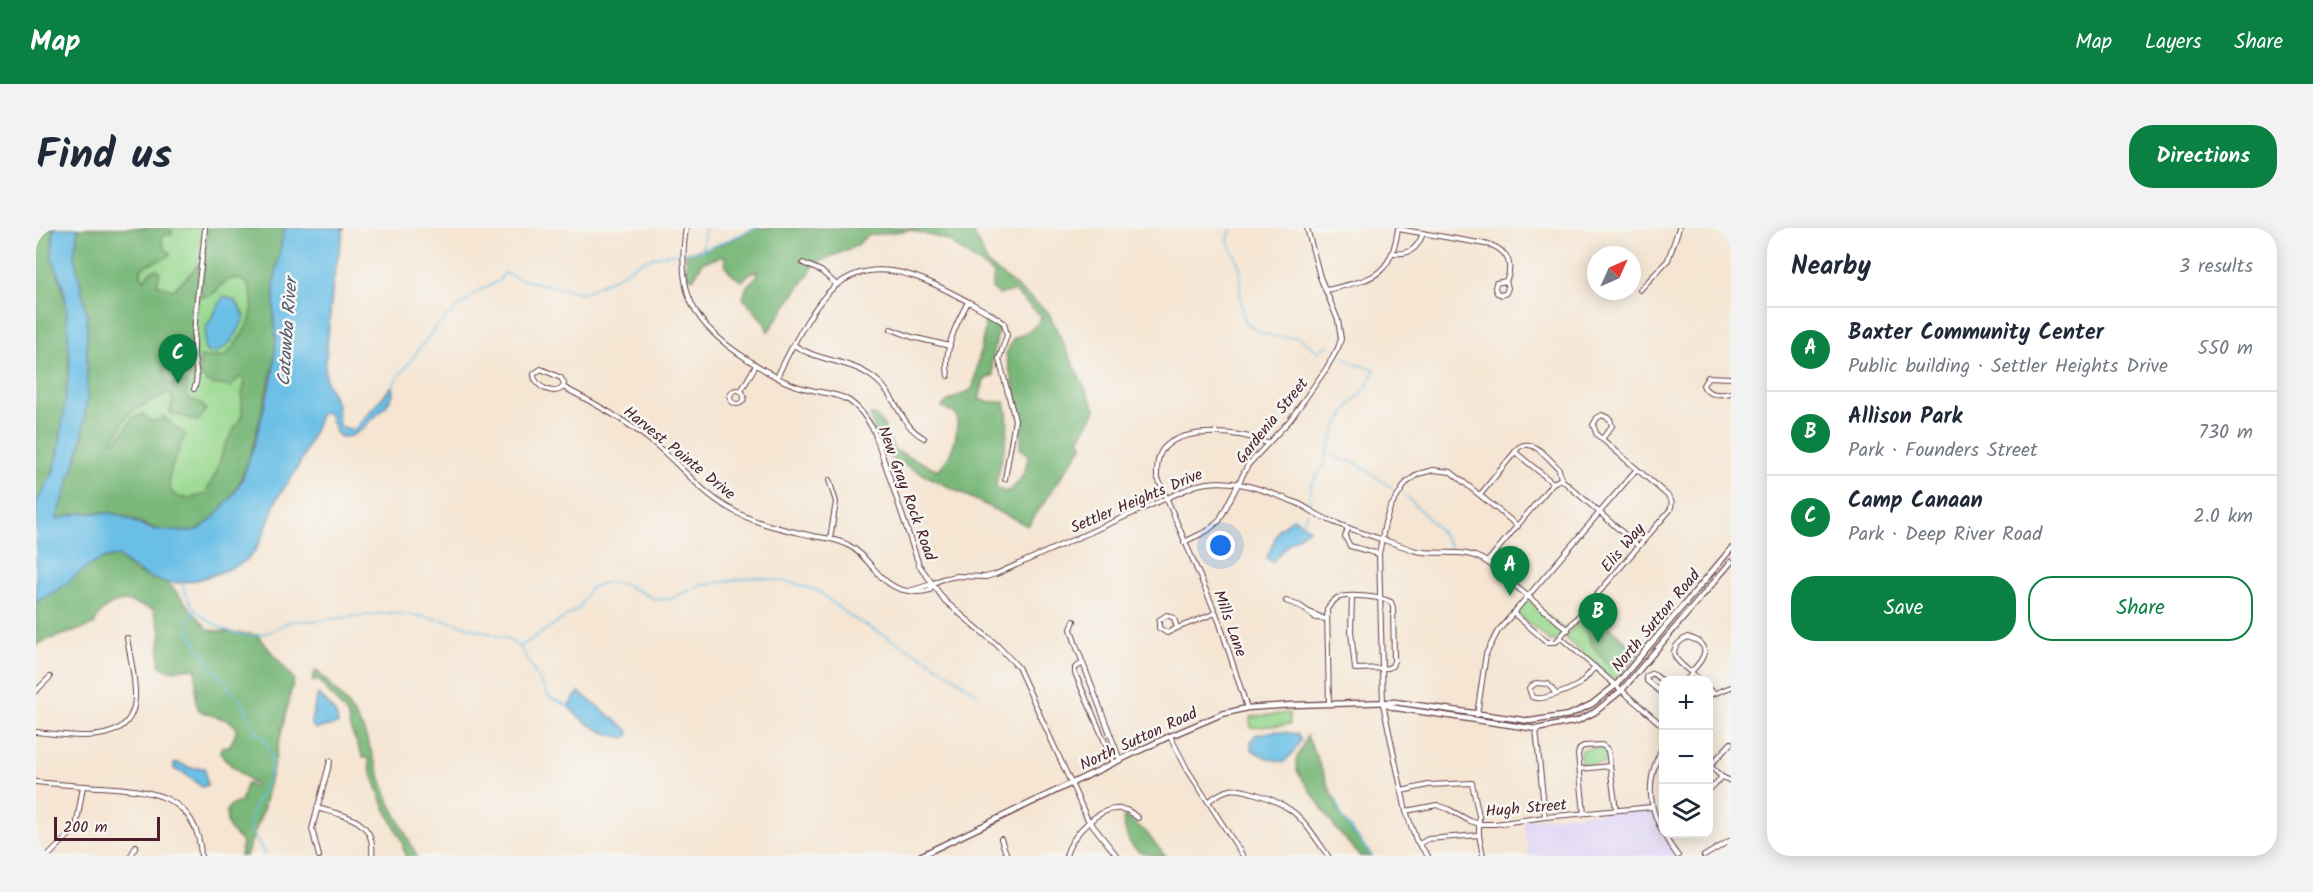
<!DOCTYPE html>
<meta charset="utf-8">
<style>
:root{--surface:#fff;--page:#f2f2f3;--text:#1f2937;--muted:#747a83;--line:#e0e1e3;--accent:#0b8043}
body{margin:0;font-family:Kalam,sans-serif;background:var(--page);color:var(--text)}
.controls{position:absolute;right:18px;bottom:18px;display:grid;overflow:hidden;border-radius:12px;box-shadow:0 3px 15px #0003}
.controls button{width:54px;height:54px;display:grid;place-items:center;padding:0;border:0;border-bottom:2px solid var(--line);background:var(--surface);color:var(--text);font:30px sans-serif}
.compass{position:absolute;left:1551px;top:18px;width:54px;height:54px;border-radius:50%;background:var(--surface);box-shadow:0 3px 15px #0003;rotate:45deg}
.scale{position:absolute;left:18px;bottom:15px;width:106px;box-sizing:border-box;padding-left:6px;border:3px solid #4a1f2b;border-top:0;font-size:16px;line-height:21px;white-space:nowrap;color:#4a1f2b;-webkit-text-stroke:4px #f6f6f2;paint-order:stroke}
.you{position:absolute;left:1185px;top:318px;width:21px;height:21px;margin:-15px;border:4px solid #fff;border-radius:50%;background:#1a73e8;box-shadow:0 0 0 9px #1a73e833}
.badge{display:grid;place-items:center;width:39px;height:39px;border-radius:50%;background:var(--accent);color:#fff;font-size:20px;font-weight:700}
.pin{position:absolute;translate:-50% -50px;filter:drop-shadow(0 2px 3px #0008)}
.pin::after{content:'';position:absolute;top:32px;width:21px;height:18px;background:inherit;clip-path:polygon(0 0,100% 0,50% 100%)}
.list{margin:0;padding:0;list-style:none}
h2{display:flex;justify-content:space-between;align-items:center;height:78px;margin:0;padding:0 24px;font-size:26px}
h2 small{font-size:20px;font-weight:400;color:var(--muted)}
.list li{display:grid;grid-template-columns:39px 1fr auto;gap:18px;align-items:center;box-sizing:border-box;height:84px;padding:0 24px;border-top:2px solid var(--line)}
.list b{display:block;font-size:22px;white-space:nowrap}
.list p{margin:0;font-size:20px;white-space:nowrap;color:var(--muted)}
.list em{font-size:20px;font-style:normal;color:var(--muted)}
.actions{display:flex;gap:12px;padding:18px 24px}
.actions a{flex:1;padding:14px 0;border:2px solid var(--accent);border-radius:24px;text-align:center;font-size:21px;color:var(--accent)}
.actions .main{background:var(--accent);color:#fff}
.icon{flex:none;width:33px;height:33px;fill:none;stroke:currentColor;stroke-width:2;stroke-linecap:round;stroke-linejoin:round}
.map{position:relative;flex:none;width:1695px;height:628px;overflow:hidden;border-radius:24px}
header{display:flex;align-items:center;gap:36px;box-sizing:border-box;height:84px;padding:0 30px;background:var(--accent);color:#fff}
header strong{font-size:28px}
nav{display:flex;gap:33px;margin-inline-start:auto;font-size:21px}
.intro{display:flex;align-items:center;justify-content:space-between;box-sizing:border-box;height:144px;padding:0 36px}
h1{margin:0;font-size:42px}
.button{padding:15px 27px;border-radius:24px;background:var(--accent);color:#fff;font-size:21px;font-weight:700}
main{display:flex;gap:36px;padding:0 36px}
aside{flex:1;background:var(--surface);border-radius:24px;box-shadow:0 3px 15px #0003}
.map>svg:first-child{display:block}
</style>
<header>
<strong>Map</strong>
<nav><a>Map</a><a>Layers</a><a>Share</a></nav>
</header>
<div class="intro"><h1>Find us</h1><a class="button">Directions</a></div>
<main>
<div class="map">
<svg width="1695" height="628" viewBox="0 0 1695 628">
<rect width="100%" height="100%" fill="#f6f6f2"/>
<filter id="ink" filterUnits="userSpaceOnUse"><feTurbulence type="fractalNoise" baseFrequency=".0167" numOctaves="2"/><feDisplacementMap in="SourceGraphic" scale="12" xChannelSelector="R" yChannelSelector="G"/><feConvolveMatrix kernelMatrix="1 2 1 2 8 2 1 2 1" color-interpolation-filters="sRGB"/></filter>
<filter id="wash" filterUnits="userSpaceOnUse"><feTurbulence type="fractalNoise" baseFrequency=".008" numOctaves="4" result="noise"/><feDisplacementMap in="SourceGraphic" scale="24" xChannelSelector="R" yChannelSelector="G"/><feGaussianBlur stdDeviation="1.35" result="paint"/><feColorMatrix in="noise" values="0 0 0 0 0 0 0 0 0 0 0 0 0 0 0 0 0 1.4 0 .05"/><feComposite in="paint" operator="in"/></filter>
<g filter="url(#wash)">
<rect width="100%" height="100%" fill="#f5e5d2"/>
<path fill="#dfd5f5" d="M1616,579l8,25 18,24h-149l-6,-36z"/>
<g fill="#97d88e" stroke="#707c5c" stroke-width="1.5">
<path d="M42,0h206c-6,38 -13,73 -8,111l-63,179 -148,-27 22,-119 1,-47 -11,-88z"/>
<path d="M1493,372l34,29v4l-7,8h-6l-32,-27 -1,-3 8,-10z"/>
<path d="M1553,379l50,47 -21,24h-8l-45,-40z"/>
<path d="M1253,485l1,11 -39,4 -1,-11z"/>
<path d="M1567,519l4,4 1,12 -27,2 -1,-12 1,-3z"/>
</g>
<g fill="#79b879" stroke="#626c52" stroke-width="1.5">
<path d="M0,0h18c-6,32 7,46 12,76 8,53 2,156 -30,200z"/>
<path d="M42,0h90l5,5 -3,2h-5l-4,4 5,12 4,1v3c-9,7 -21,6 -29,14v6l3,4 8,-9 6,-1 2,4 -3,11 16,6c9,-10 18,-14 25,-26l2,1 -8,84c-8,8 -21,12 -29,22l7,14 16,-3 2,3 -2,9 2,5c9,3 13,1 18,11l-7,10 -4,1c-7,-5 -17,-4 -25,-9l3,-12 -2,-5 -7,-1c-9,8 -17,8 -27,14 -11,6 -16,21 -24,32l1,2 3,-1 16,-23 10,-4 7,7 12,-1 1,-4c10,7 7,11 22,17l1,3c-6,6 -7,14 -10,21 -14,30 -7,50 29,37l12,-23 7,-24 18,-32v-21l3,-12 -4,-4h-3l-7,9c-18,-5 -21,3 -32,-16l2,-14h23c11,-10 18,-22 25,-35 6,-13 6,-46 -17,-43 -15,3 -11,17 -31,18l7,-69h76c-1,20 -9,39 -10,58 -1,22 4,43 2,64 -1,17 -8,32 -11,49 -10,41 -27,127 -80,133 -25,3 -43,-10 -65,-17 -21,-6 -42,-1 -63,4l24,-75 6,-45v-85l-13,-58z"/>
<path d="M720,0h215l17,36 60,48 48,99 -17,28 4,6 -55,81 -142,-70c-4,-12 -15,-30 -16,-41h5l8,9 11,26 44,20c15,-14 20,-35 19,-55l-15,-8c8,-11 21,-10 31,-19l12,-60 -1,-9h6l9,7 -7,36 2,13 -10,5 -5,19 11,3h15c8,33 -4,52 -9,83l2,4 8,3c15,-8 21,-21 22,-37l-8,-7c6,-33 -8,-62 -14,-94l7,-15c13,-6 22,-10 29,-22l-28,-26 -15,4 -7,-6 2,-15 -47,-34 -37,-10 -43,6 -11,10 -40,17 -48,69 -4,-10 -21,-24 4,-12 10,-10 1,-5 -8,2 -8,8c-12,-6 -17,-13 -18,-25l-21,6 -10,17 -7,-3v-24c26,-2 47,-13 70,-24z"/>
<path d="M76,328h6l19,17 31,10 41,47 48,5 37,44 -31,131 -17,46h-6l2,-14c-12,-11 -17,-15 -15,-32l4,-5 10,-3 5,-18 2,-1 5,5 2,-3 -31,-26 -4,-8 2,-4 7,-1c22,-31 -14,-25 -30,-36l-3,-7v-34c-15,-4 -21,9 -37,-4l2,-34 -8,-22c-8,-1 -12,-4 -19,-6 -18,-6 -34,5 -40,22l-50,16 -8,4v-43l23,-13 29,-24z"/>
<path d="M1554,380l47,46 -12,14c-24,2 -38,-30 -42,-49z"/>
<path d="M280,442l30,32 17,27 27,74 27,53h-12l-3,-15 -18,-35 -15,-40v-7l-6,-2 -13,-29 -3,-14 -28,-33h-7z"/>
<path d="M1271,508l36,83 29,37h-12l-24,-27 -39,-58 -1,-11z"/>
<path d="M1089,588l21,16 19,24c-29,0 -38,-8 -42,-38z"/>
</g>
<g fill="#6abfe6" stroke="#5a6f88" stroke-width="1.5">
<path d="M18,0h24l-4,28 13,58v85l-6,45 -24,75 23,-6h30l9,2 32,14 33,3 16,-3 13,-11 20,-23 9,-15 13,-38 18,-68 3,-35 -2,-19v-36l10,-56h60l-11,53 -8,88 1,12 11,24 2,21 15,4 38,-44 1,8 -7,12 -25,24 -10,6 -10,1 -5,-5 -7,-18 -6,-2 -3,3c-7,19 -14,38 -24,55 -5,10 -13,18 -18,27 -8,17 -13,39 -24,55 -6,10 -20,15 -31,19 -45,18 -67,18 -105,-15 -25,1 -38,18 -57,32 -8,5 -17,9 -25,14v-98l17,-32 5,-16 12,-92 -4,-61 -3,-17 -11,-29z"/>
<path d="M188,68l12,5 9,15c-7,17 -17,37 -37,37l-4,-5 2,-20z"/>
<path d="M1257,290l16,11 -20,14 -17,19 -5,-4 12,-29z"/>
<path d="M543,464l49,38 1,5 -4,3c-21,-3 -44,-16 -57,-32z"/>
<path d="M282,466c8,8 20,19 20,30l-22,5 -5,-4v-4z"/>
<path d="M1239,503l22,3 4,5 -8,14 -9,9 -17,-4 -15,-8 -1,-8 4,-7z"/>
<path d="M142,535l13,5h14l2,17 -5,2 -17,-13 -11,-5v-5z"/>
</g>
<g fill="none" stroke-linecap="round" stroke-linejoin="round">
<g stroke="#6abfe6" stroke-width="1.5">
<path d="M1195,0l-3,13 12,26v31l5,23c16,16 33,17 53,16l21,15 7,-6h3"/>
<path d="M666,22l3,-22"/>
<path d="M356,158l44,-60 44,-36 19,-9 5,-8 19,7 60,13 31,-15 30,-18 18,-5 40,-4 54,-23"/>
<path d="M1293,224l7,6 22,6 34,24"/>
<path d="M1369,267l30,30 16,22"/>
<path d="M1273,279l2,-21 11,-19 16,-43 13,-20 15,-16 9,-19 -21,-5 -10,-7"/>
<path d="M1266,295l5,-11"/>
<path d="M146,356c3,9 7,18 13,25 15,17 46,31 69,25 9,-2 17,-9 25,-12 9,-3 20,-1 29,-1"/>
<path d="M159,382c-2,4 -5,7 -6,12 -2,23 42,65 55,83 4,6 4,15 9,22 4,6 10,10 14,17 18,32 -21,56 -16,83 2,10 11,19 14,29"/>
<path d="M285,392l66,-7 20,1 45,8 53,16 15,9 29,50 19,9"/>
<path d="M484,419l59,-39 11,-20 17,-6 17,2 33,16 13,-1 32,-14 54,-8 37,6 25,8 33,26 78,43 48,33"/>
<path d="M1300,570l7,21 29,37"/>
</g>
</g>
</g>
<g filter="url(#ink)">
<g fill="none" stroke-linecap="round" stroke-linejoin="round">
<g stroke="#643d44" stroke-width="6">
<g id="minor">
<path d="M650,0c-10,65 6,96 61,131 14,9 28,19 44,25 42,16 57,0 83,47l45,134 26,36 52,44 21,22 69,151 30,38"/>
<path d="M1362,1l93,16c16,6 23,19 15,36l-10,2 -1,5 2,5 5,2 4,-2 2,-5 -2,-7"/>
<path d="M1358,25c16,2 24,-5 29,-20"/>
<path d="M767,35l18,8 16,14"/>
<path d="M1291,62c43,-11 64,-11 71,-61"/>
<path d="M1604,62l28,-30 11,-32"/>
<path d="M855,101l21,8 38,9"/>
<path d="M758,117c23,16 54,15 77,31 27,18 26,47 53,62"/>
<path d="M912,148c-5,-26 8,-52 20,-74"/>
<path d="M741,149c12,-25 35,-71 56,-89 41,-36 91,-10 132,12 13,7 27,14 39,23l3,12 -8,24 16,61 -10,59"/>
<path d="M1695,150l-23,-1 -5,8c4,11 18,10 28,8"/>
<path d="M527,159c-8,10 -30,-1 -29,-13l7,-5 20,9 3,5 -1,4c33,17 64,34 93,58 24,20 44,46 71,62 27,17 56,22 86,29 12,2 25,3 35,9 23,12 29,38 55,45 11,2 16,3 27,0l2,-5"/>
<path d="M158,161c6,-12 0,-23 0,-36 -1,-42 8,-84 11,-125"/>
<circle cx="701" cy="169" r="7"/>
<path d="M705,163l15,-26"/>
<path d="M1566,187l8,4 2,7 -10,13 -5,-4 -4,-10 4,-7z"/>
<path d="M1479,224l38,31"/>
<path d="M1525,251l77,67"/>
<path d="M793,252l7,22 -6,37"/>
<path d="M1444,267l39,-48c14,-9 30,12 40,22l2,10"/>
<path d="M1312,300l-3,9 5,9 29,8"/>
<path d="M1148,314l23,-11 12,-10 29,-56 42,-45 36,-51 12,-21 3,-9 -3,-19 -18,-43 -13,-49"/>
<path d="M1451,334l66,-79 8,-4"/>
<path d="M873,363l23,-7 10,-5 15,-3 29,1 10,-3 198,-88c34,-11 71,4 103,17 11,5 21,13 32,17 28,13 58,20 87,31 26,5 48,-4 71,11l81,68"/>
<path d="M1250,373l14,5 7,5"/>
<path d="M1477,385l34,29h9l114,-132c3,-7 2,-10 -3,-15l-65,-56"/>
<path d="M1287,390l-16,-7 9,7 11,1"/>
<path d="M1038,393l-3,8 5,16 44,115"/>
<path d="M1141,400l-10,5 -8,-5v-8l8,-5 7,3 3,10 39,-15"/>
<path d="M1525,410l103,89"/>
<path d="M1047,435l-8,5v5l39,90"/>
<path d="M1655,444c14,-14 23,-28 -4,-35 -29,17 -2,30 14,43"/>
<path d="M1650,452l6,-6"/>
<path d="M1628,454l-12,-9 -6,4 1,4 17,14"/>
<path d="M1672,460l6,5"/>
<path d="M0,463l14,-14"/>
<path d="M1520,466l-8,-10 -12,-1 -7,5 3,9c9,5 37,-7 46,-12 6,-4 12,-13 17,-18"/>
<path d="M1672,468l23,-9"/>
<path d="M1293,475l-2,-94c3,-5 6,-8 10,-11 10,-5 44,-1 54,4l2,5 1,54 -2,5 -4,2 -33,1 -4,-38 1,-35"/>
<path d="M1211,480l-28,-87 -62,-145c0,-11 0,-22 9,-30 21,-19 77,-15 100,-3"/>
<path d="M1441,487l9,-61 12,-23 138,-161"/>
<path d="M1500,501l9,88"/>
<path d="M0,504c33,3 97,17 99,-34 1,-19 -5,-41 -8,-60"/>
<path d="M1136,507l-2,1 17,33 56,87"/>
<path d="M1628,517c-24,42 -13,75 14,111"/>
<path d="M1673,537l13,12 9,4"/>
<path d="M1674,538l21,-23"/>
<path d="M1544,541l30,-3"/>
<path d="M0,554c21,2 43,4 64,5 49,3 98,7 101,69"/>
<path d="M1366,563l26,-6 44,-2 7,33v19l4,21"/>
<path d="M1672,563l14,-14"/>
<path d="M1173,573c18,-14 26,-14 47,-7 42,13 48,27 72,62"/>
<path d="M281,580c28,8 59,11 55,48"/>
<path d="M1370,583l31,-6 11,4 22,12 9,3h16l50,-7 107,-10"/>
<path d="M1548,585l-6,-59 2,-6 4,-2 18,-1 6,5 8,60"/>
<path d="M965,611l6,17"/>
<path d="M1383,616l9,-5 51,-4"/>
<path d="M12,628l28,-28 7,-42"/>
<path d="M95,628l5,-10"/>
<path d="M283,628l-7,-27 18,-68"/>
<path d="M1030,628c5,-21 35,-54 60,-46 4,1 8,5 12,8"/>
<path d="M1392,628l-12,-16 -10,-29 -23,-107 -4,-150 6,-31 5,-15 16,-25 12,-9 15,-4 18,2 67,54"/>
<path d="M1668,628l27,-16"/>
</g>
</g>
<g stroke="#643d44" stroke-width="7">
<g id="major">
<path d="M1347,476l13,4 140,21 41,-8 18,-9 27,-22 109,-128"/>
<path d="M1139,506l47,-20 25,-6 45,-3 103,-3 135,19 39,-6 23,-11 24,-19 115,-136"/>
<path d="M884,628l250,-120"/>
</g>
</g>
<use href="#minor" stroke="#fff" stroke-width="4"/>
<use href="#major" stroke="#fff" stroke-width="4.5"/>
</g>
</g>
<g text-anchor="middle" stroke-width="5" stroke-linejoin="round" paint-order="stroke">
<g font-size="16" fill="#4a1f2b" stroke="#f6f6f2">
<text transform="translate(1235 192) rotate(-51)" y="6">Gardenia Street</text>
<text transform="translate(644 224) rotate(39)" y="6">Harvest Pointe Drive</text>
<text transform="translate(872 265) rotate(70)" y="6">New Gray Rock Road</text>
<text transform="translate(1100 272) rotate(-23)" y="6">Settler Heights Drive</text>
<text transform="translate(1586 319) rotate(-50)" y="6">Elis Way</text>
<text transform="translate(1619 392) rotate(-50)" y="6">North Sutton Road</text>
<text transform="translate(1195 395) rotate(70)" y="6">Mills Lane</text>
<text transform="translate(1102 510) rotate(-25)" y="6">North Sutton Road</text>
<text transform="translate(1490 579) rotate(-5)" y="6">Hugh Street</text>
</g>
<g font-size="18" font-style="italic" fill="#55576c" stroke="#f6f6f2">
<text transform="translate(251 104) rotate(-86)" y="6">Catawba River</text>
</g>
</g>
</svg>
<div class="controls">
<button>+</button>
<button>−</button>
<button><svg class="icon" aria-label="layers" viewBox="0 0 24 24"><path d="M12 4l9 5-9 5-9-5zM3 14l9 5 9-5"/></svg></button>
</div>
<svg class="compass" viewBox="-18 -18 36 36"><path d="M0-13l5 13h-10z" fill="#e53935"/><path d="M0 13l5-13h-10z" fill="#747a83"/></svg>
<div class="scale">200 m</div>
<div class="you"></div>
<div class="pin badge" style="left:1474px;top:368px">A</div>
<div class="pin badge" style="left:1562px;top:415px">B</div>
<div class="pin badge" style="left:142px;top:156px">C</div>
</div>
<aside>
<h2>Nearby<small>3 results</small></h2>
<ul class="list">
<li><span class="badge">A</span><div><b>Baxter Community Center</b><p>Public building · Settler Heights Drive</p></div><em>550 m</em></li>
<li><span class="badge">B</span><div><b>Allison Park</b><p>Park · Founders Street</p></div><em>730 m</em></li>
<li><span class="badge">C</span><div><b>Camp Canaan</b><p>Park · Deep River Road</p></div><em>2.0 km</em></li>
</ul>
<div class="actions"><a class="main">Save</a><a>Share</a></div>
</aside>
</main>
